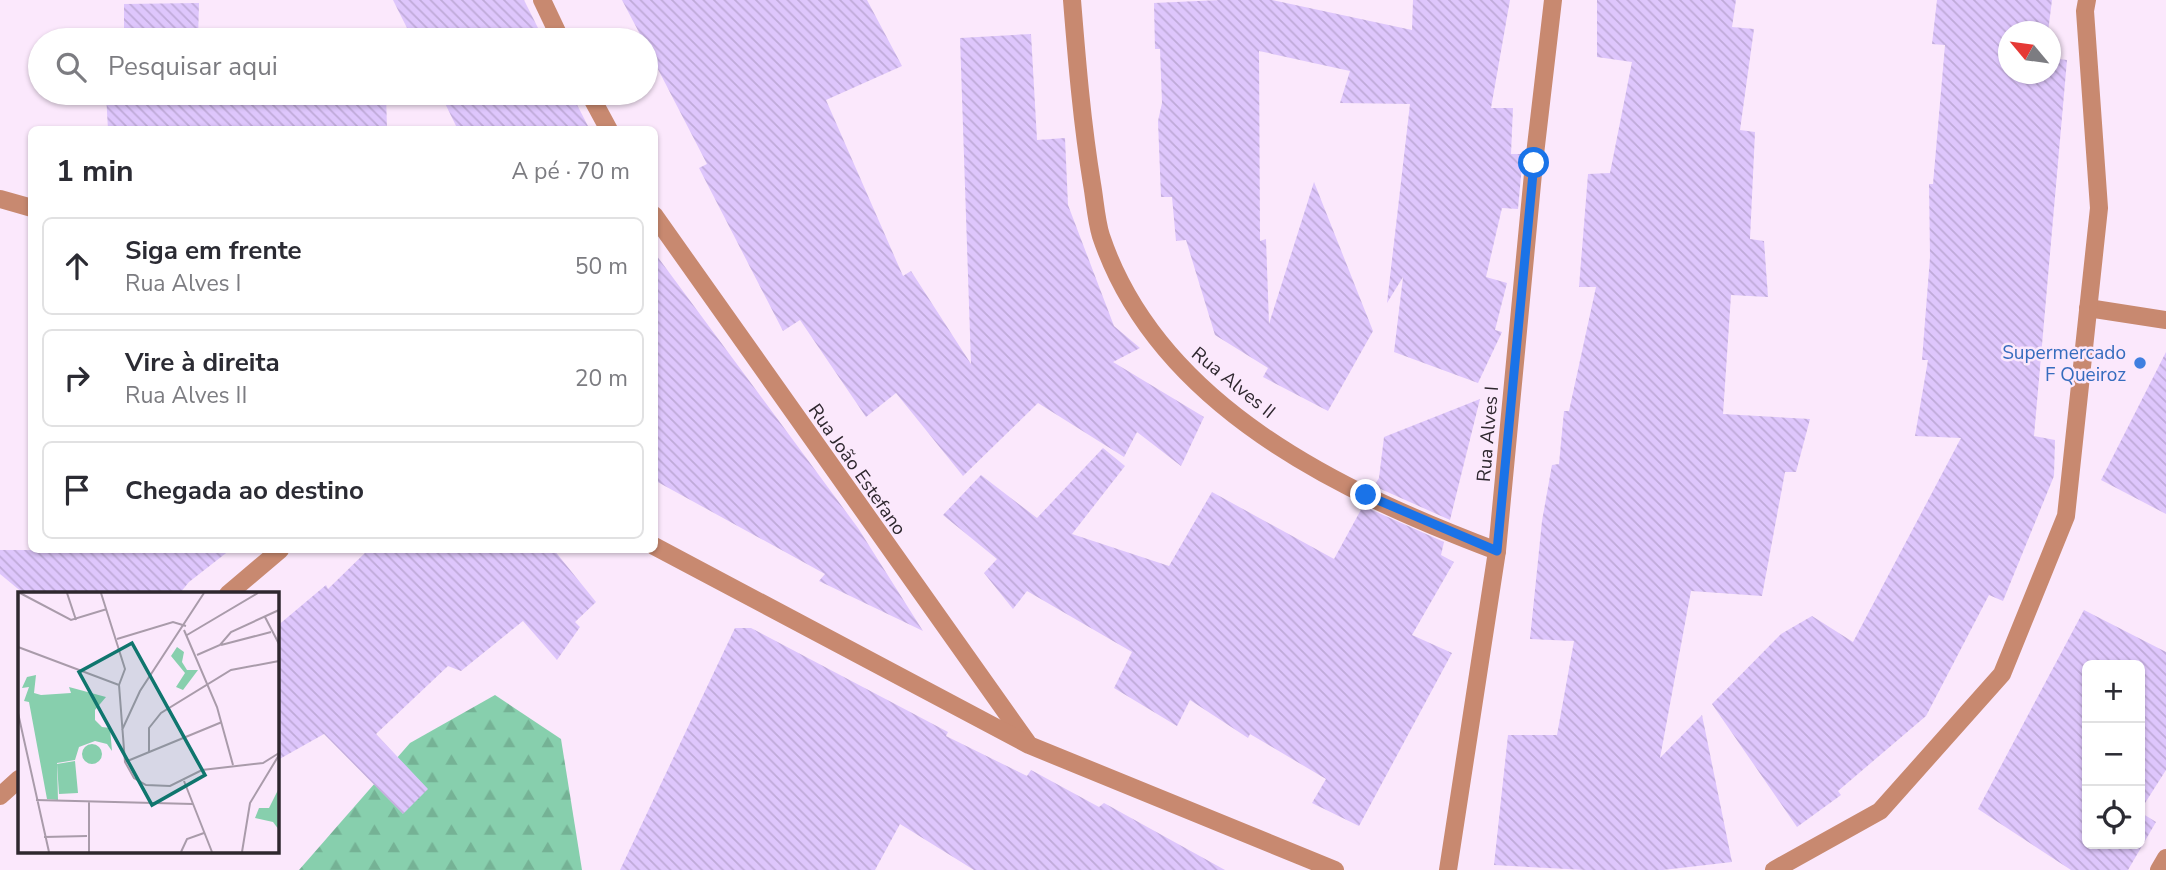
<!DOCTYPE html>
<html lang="pt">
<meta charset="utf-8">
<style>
:root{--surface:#fff;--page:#f7f7f7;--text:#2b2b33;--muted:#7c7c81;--line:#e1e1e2}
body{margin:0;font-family:"Nunito Sans",sans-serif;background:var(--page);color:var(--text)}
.controls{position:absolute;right:21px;bottom:21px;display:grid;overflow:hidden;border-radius:10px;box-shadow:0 2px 5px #0004}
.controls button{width:63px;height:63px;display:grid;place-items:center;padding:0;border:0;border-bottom:2px solid var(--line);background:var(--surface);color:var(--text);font:35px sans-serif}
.compass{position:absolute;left:1998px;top:21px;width:63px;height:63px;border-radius:50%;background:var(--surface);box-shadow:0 2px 5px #0004;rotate:299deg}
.stop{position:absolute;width:21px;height:21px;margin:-16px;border:5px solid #1a73e8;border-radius:50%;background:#fff}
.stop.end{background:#1a73e8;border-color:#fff;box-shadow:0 2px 7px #0008}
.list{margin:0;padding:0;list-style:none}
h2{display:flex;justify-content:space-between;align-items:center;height:91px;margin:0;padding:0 28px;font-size:30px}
h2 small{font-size:23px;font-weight:400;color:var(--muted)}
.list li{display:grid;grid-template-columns:46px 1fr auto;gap:21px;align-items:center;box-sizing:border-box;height:98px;margin:0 14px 14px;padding:0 14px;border:2px solid var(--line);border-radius:10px}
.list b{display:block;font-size:26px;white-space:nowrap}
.list p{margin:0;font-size:23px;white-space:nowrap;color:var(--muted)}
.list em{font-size:23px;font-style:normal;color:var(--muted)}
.icon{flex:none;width:38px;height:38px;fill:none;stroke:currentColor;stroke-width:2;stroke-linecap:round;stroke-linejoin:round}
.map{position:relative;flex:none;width:2166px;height:870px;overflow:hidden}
.search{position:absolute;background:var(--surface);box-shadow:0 2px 5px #0004;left:28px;top:28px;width:630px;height:77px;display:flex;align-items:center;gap:18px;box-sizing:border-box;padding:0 24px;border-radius:38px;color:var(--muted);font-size:26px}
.panel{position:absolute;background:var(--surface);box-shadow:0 2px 5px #0004;left:28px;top:126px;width:630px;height:427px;border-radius:10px}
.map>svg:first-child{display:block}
</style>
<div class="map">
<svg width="2166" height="870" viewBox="0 0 2166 870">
<defs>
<pattern id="forest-firs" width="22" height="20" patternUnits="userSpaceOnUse" patternTransform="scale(1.75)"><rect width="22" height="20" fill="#87cfad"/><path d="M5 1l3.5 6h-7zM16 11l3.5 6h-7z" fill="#75b295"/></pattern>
<pattern id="building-back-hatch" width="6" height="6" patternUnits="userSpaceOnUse" patternTransform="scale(1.75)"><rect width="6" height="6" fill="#dec6fc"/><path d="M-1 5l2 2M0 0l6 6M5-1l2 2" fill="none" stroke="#bfaad8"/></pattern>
</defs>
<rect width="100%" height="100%" fill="#fbe8fc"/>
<path fill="url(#forest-firs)" d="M495,695l66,44 21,131h-283l111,-127z"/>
<g fill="url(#building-back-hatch)">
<path d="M393,0h131l20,40h-131z"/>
<path d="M622,0h245l35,66 -76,34 77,176 8,-5 60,93 -11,-326 71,-4 6,106 28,-2 3,67 46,121 26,22 -27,14 91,55 -23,49 -44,-34 -13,25 -86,-54 -75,73 -67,-83 -30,24 -66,-97 -17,11 -84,-163 8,-4 -61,-118v-6h-3z"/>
<path d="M1220,0h52l140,30 1,-30h97l-19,108h22l-2,46h12l-5,55 -16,-1 -16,69 21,6 -12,47 7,2 -24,51 -84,-31 9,-75 -16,26 23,-199 -70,-1 10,-32 -91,-20 1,190 6,-2 3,85 45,-142 59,149 -45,80 -65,-34 5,-9 -53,-33 -29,-95 -10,1 -4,-44h-11l-3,-76 4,-18 -2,-54h-5l-1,-46z"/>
<path d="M1597,0h139l-4,27 22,2 -14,101 15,2 -5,107 14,2 4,56 -37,-2 -8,119 87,5 -14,53h-11l-23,124 -71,-5 -31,167 42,-43 30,147 -69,8h-77l-92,-5 14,-130h49l17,-94 -44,-2 12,-118 10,-56 7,-1 5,-53h5l27,-124h-17l9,-113 22,-1 22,-111 -35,-5z"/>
<path d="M1937,0h115l-4,32h-40v42h42v-16l17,2 -33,376 21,4 -1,36 -51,125 -14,-6 -63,121 -88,75 3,4 -44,32 -85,-123 69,-70 31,-18 41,26 108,-204 -46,-2 13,-76h-6l8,-103 -1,-73h4l12,-139 -13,-1z"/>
<path d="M199,3l-1,37h-74v-36z"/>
<path d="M383,28l1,12h-131z"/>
<path d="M106,93h280l1,37h-279z"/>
<path d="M440,93h131l19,37h-132z"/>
<path d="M654,252l204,276 65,103 -104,-50 6,-7 -171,-94z"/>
<path d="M2166,352v162l-65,-34z"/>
<path d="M1480,399l-30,121 -76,-34 5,-8 5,-41z"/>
<path d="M1103,448l22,18 -53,68 97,32 43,-74 122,67 29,-53 81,36 -3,13 13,7 -42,73 40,18 -93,173 -47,-23 14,-24 -76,-45 -2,4 -58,-38 -13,26 -63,-38 18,-36 -105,-61 -14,18 -29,-36 13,-14 -54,-44 38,-40 56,43z"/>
<path d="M0,550h230l-41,32 -9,11h-157l-23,-19z"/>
<path d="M368,550h186l42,52 -21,20 5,5 -23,33 -34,-39 -62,50 -13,-5 -72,68 52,55 -25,25 -79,-80 -48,27v-134l50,-42 2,4z"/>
<path d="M2084,610l82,42v118l-26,41v-146h-53v179h53v-32l16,10 -28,48h-57l-93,-61z"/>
<path d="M735,628h16l197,104 -2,4 81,40 4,-6 68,37 5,-4 121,67h-251l-74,-46 -25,46h-255z"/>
</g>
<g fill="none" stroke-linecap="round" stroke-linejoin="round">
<g stroke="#c88970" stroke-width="18">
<path d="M1072,0c5,62 10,123 20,184 3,17 4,36 9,52 57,170 240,256 396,315"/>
<path d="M0,199l32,9"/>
<path d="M1448,870l49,-319 37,-388 19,-163"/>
<path d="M2159,870l7,-12"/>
</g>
<g stroke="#c88970" stroke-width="18">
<path d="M542,0l19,40"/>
<path d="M589,93l20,37"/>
<path d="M654,215l373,527"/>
<path d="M2088,308l78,12"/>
<path d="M654,546l375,199 306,125"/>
<path d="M228,594l52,-44"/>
<path d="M0,796l19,-17"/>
<path d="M1774,870l106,-59 122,-137 64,-158 33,-308 -14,-197 2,-11"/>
</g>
</g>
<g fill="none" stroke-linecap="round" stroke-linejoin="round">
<path stroke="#1a73e8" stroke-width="9" d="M1366,495l131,56 37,-388"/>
</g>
<circle fill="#3f7fe0" stroke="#fbe8fc" stroke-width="2.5" cx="2140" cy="363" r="7"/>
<g text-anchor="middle" stroke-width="5" stroke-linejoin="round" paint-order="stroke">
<g font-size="19" fill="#366cbe" stroke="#fbe8fc" text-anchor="end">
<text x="2126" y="359">Supermercado<tspan x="2126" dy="22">F Queiroz</tspan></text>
</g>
<g font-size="19" fill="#2e272e" stroke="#fbe8fc">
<text transform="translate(1234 382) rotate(39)" y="7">Rua Alves II</text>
<text transform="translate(1487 434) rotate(-85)" y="7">Rua Alves I</text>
<text transform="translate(858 469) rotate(55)" y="7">Rua João Estefano</text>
</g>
</g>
<g transform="translate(18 592)">
<rect width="261" height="261" fill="#fbe8fc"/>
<path d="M159,55l7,5 -2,10 5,8h11l-15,20 -7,-3 9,-14 -14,-17zM18,83l-2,18 7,2 30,-2 -2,-6 37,10 -11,13v10l7,7 8,1 2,23 -5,-7 -12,-3 -16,6 -4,13 -18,3 1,37 -11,-1 -18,-97 -5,-1 5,-14 -7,1 5,-11zM261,196v42l-6,-8 -18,-4 4,-10h10z" fill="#87cfad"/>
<path d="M64 162a10 10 0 1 1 20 0a10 10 0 1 1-20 0ZM57,169l3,32 -19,1 -2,-30z" fill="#87cfad"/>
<path fill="none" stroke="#a99baa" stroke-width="2" d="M2,1l51,27 36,-11M49,1l9,27M83,1l24,76 -6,16M247,25l14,27M166,38l33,77 16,58M169,43l71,-42M99,47l56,-17 13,4M203,53l50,-13M0,55l101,38 6,77 9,16 12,7 24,1 32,-16 61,-7 16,-10M179,63l23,-10 11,-13 48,-22M0,121l31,139M104,138l18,-39 64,-98M131,161v-25l12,-15 70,-43 48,-9M107,170l97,-40M166,189l28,71M18,208l157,4M71,210v50M26,245l43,-1M163,260l6,-13 17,-6M224,260l8,-49 29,-48"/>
<path fill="#0f766e" fill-opacity="0.15" stroke="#0f766e" stroke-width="3.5" d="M114,51l73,132 -53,30 -73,-133z"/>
<rect width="261" height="261" fill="none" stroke="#2e272e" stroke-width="3.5"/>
</g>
</svg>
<div class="controls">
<button>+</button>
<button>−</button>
<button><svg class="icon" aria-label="locate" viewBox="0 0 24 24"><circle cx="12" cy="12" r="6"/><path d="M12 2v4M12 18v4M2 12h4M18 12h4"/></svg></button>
</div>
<svg class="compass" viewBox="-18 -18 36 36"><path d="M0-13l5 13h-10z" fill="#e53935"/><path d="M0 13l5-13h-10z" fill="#7c7c81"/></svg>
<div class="stop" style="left:1534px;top:163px"></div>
<div class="stop end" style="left:1366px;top:495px"></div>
<div class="search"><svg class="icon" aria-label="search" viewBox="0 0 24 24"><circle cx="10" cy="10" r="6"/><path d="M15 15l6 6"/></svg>Pesquisar aqui</div>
<section class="panel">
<h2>1 min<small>A pé · 70 m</small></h2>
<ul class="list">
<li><svg class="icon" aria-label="ahead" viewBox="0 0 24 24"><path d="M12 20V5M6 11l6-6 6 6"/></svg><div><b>Siga em frente</b><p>Rua Alves I</p></div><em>50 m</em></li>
<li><svg class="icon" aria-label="right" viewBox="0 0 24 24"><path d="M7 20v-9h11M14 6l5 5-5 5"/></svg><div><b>Vire à direita</b><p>Rua Alves II</p></div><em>20 m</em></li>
<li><svg class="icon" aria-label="arrive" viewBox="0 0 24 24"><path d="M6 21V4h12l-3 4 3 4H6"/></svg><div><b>Chegada ao destino</b></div></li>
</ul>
</section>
</div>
